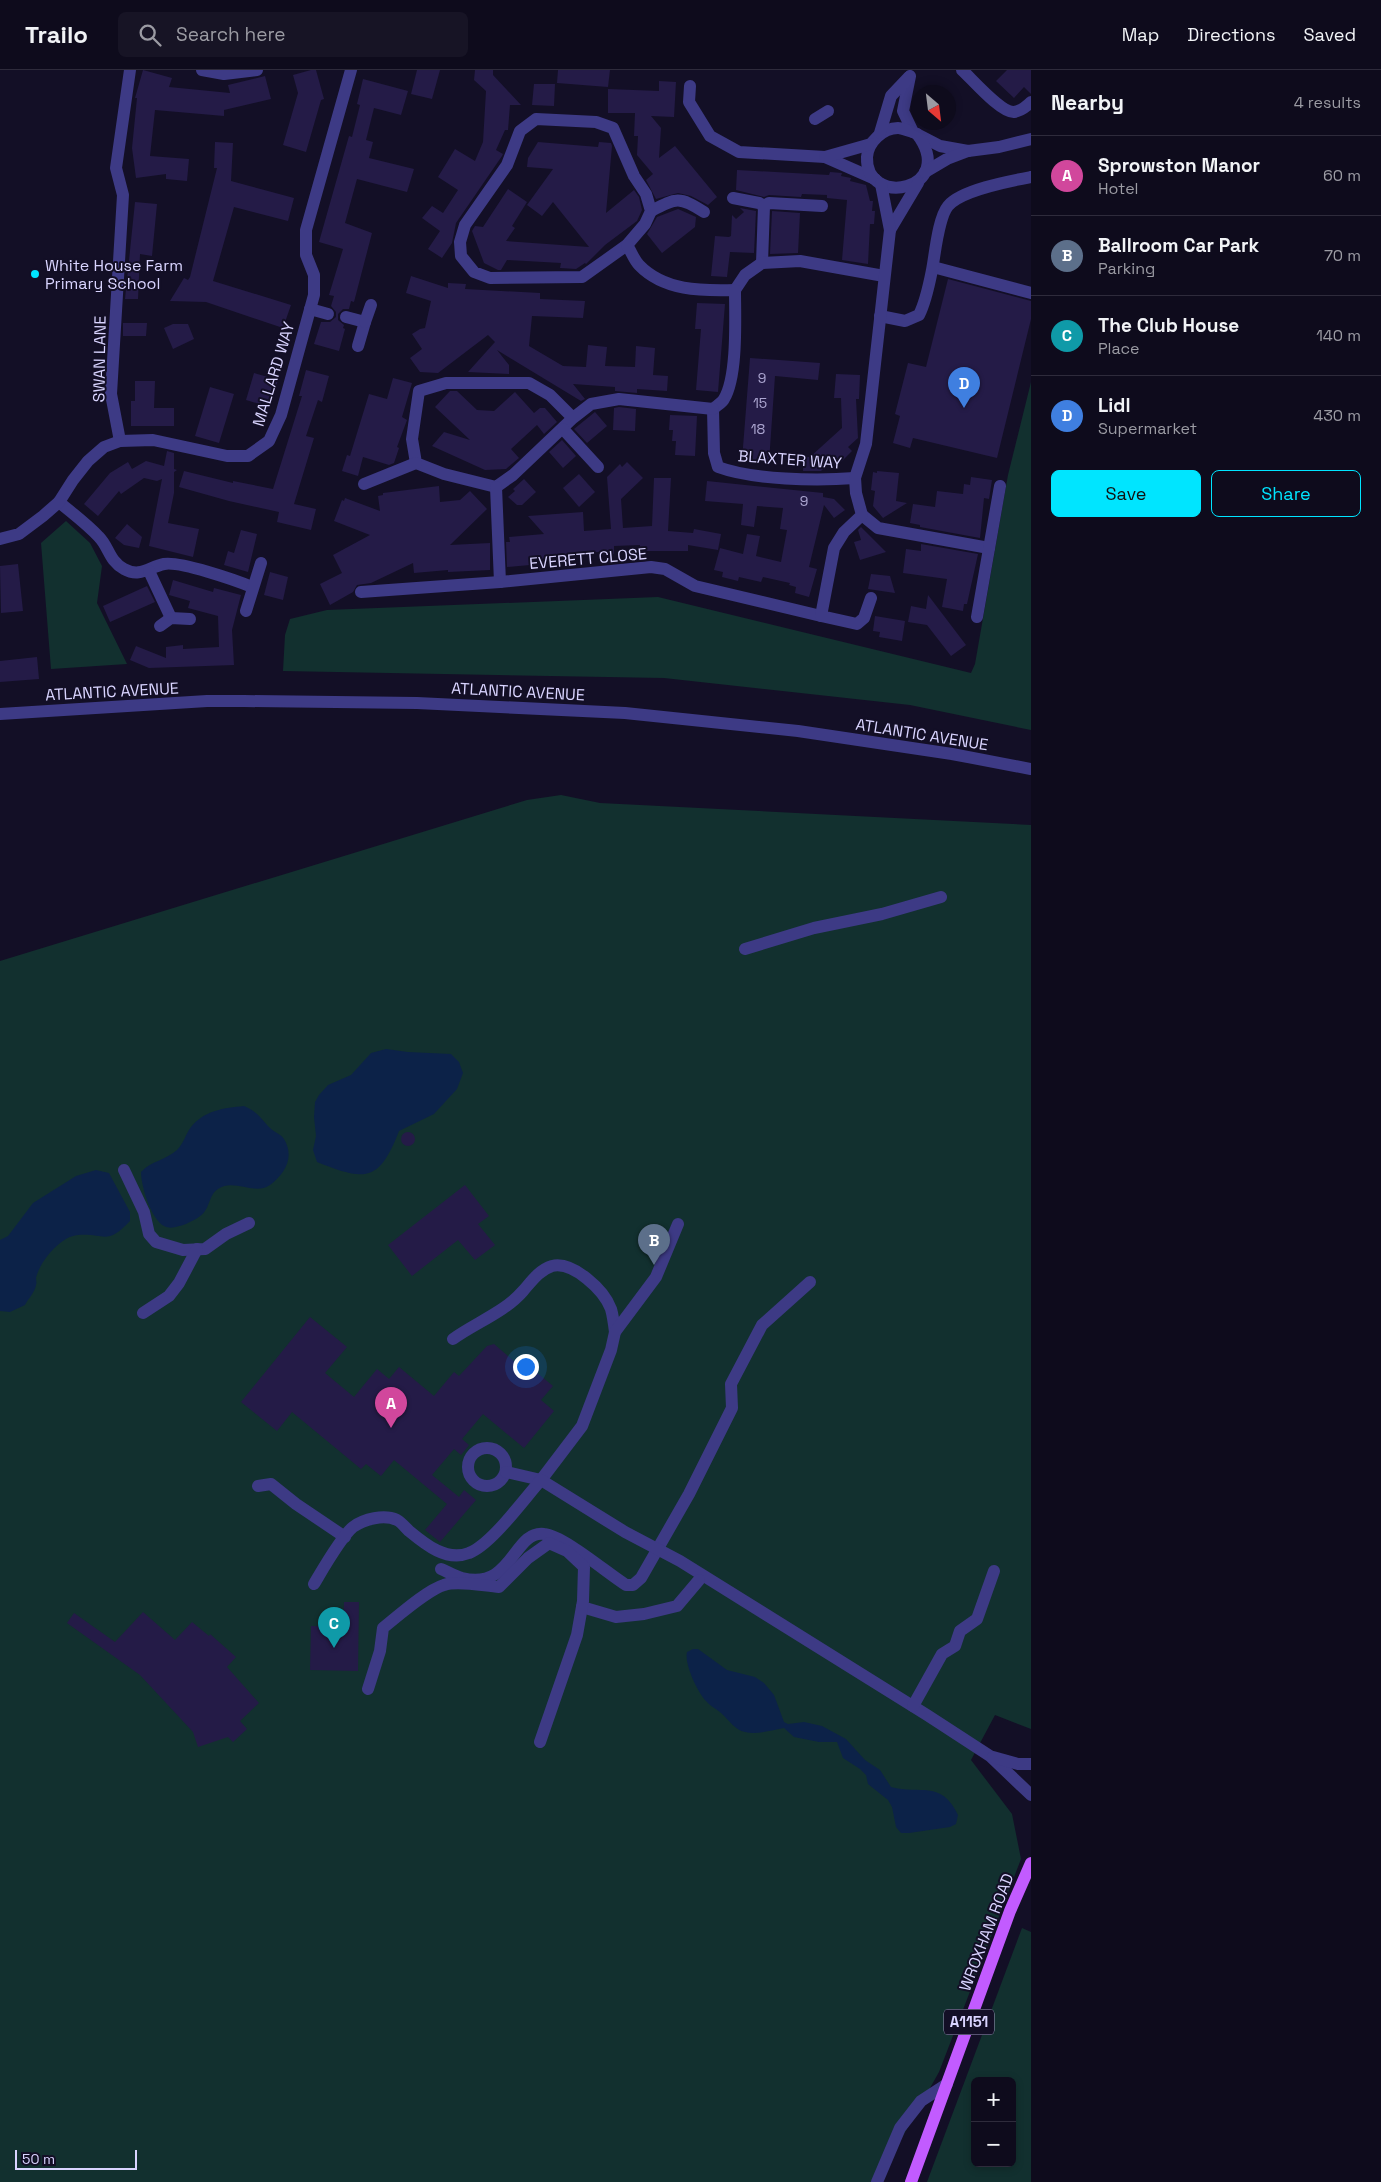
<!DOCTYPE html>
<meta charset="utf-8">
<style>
:root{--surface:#0e0b1c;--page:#171425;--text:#f1f3f6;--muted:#9b9ba3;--line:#2e2b3b;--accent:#00e5ff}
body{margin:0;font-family:"Space Grotesk",sans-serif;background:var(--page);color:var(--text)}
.controls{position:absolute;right:15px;bottom:15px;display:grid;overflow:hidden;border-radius:8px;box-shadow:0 2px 8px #0003}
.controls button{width:45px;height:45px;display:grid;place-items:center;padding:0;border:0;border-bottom:1px solid var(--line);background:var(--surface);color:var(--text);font:25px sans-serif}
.compass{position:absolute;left:911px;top:15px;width:45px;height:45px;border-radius:50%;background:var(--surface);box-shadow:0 2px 8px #0003;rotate:152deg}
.scale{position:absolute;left:15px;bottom:12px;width:122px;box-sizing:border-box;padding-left:5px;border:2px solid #d9d4ff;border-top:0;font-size:14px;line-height:18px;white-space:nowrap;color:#d9d4ff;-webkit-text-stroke:4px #130f26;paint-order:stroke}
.you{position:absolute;left:525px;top:1296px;width:18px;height:18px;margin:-12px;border:4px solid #fff;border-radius:50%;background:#1a73e8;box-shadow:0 0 0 8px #1a73e833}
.badge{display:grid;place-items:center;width:32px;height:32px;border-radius:50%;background:var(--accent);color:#fff;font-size:16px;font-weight:700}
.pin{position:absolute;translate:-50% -41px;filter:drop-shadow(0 1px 2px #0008)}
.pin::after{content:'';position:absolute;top:26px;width:18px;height:15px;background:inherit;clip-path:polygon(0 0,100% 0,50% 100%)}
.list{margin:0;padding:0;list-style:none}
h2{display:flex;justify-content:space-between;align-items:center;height:65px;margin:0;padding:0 20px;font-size:21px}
h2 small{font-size:16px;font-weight:400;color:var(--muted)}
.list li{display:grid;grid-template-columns:32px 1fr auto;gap:15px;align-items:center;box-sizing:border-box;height:80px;padding:0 20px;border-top:1px solid var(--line)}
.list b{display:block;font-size:19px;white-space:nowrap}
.list p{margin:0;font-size:16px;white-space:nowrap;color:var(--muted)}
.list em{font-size:16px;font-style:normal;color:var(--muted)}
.actions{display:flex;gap:10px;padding:15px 20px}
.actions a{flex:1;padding:11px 0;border:1px solid var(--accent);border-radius:8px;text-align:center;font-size:18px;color:var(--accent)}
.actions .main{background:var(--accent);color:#111}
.icon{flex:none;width:28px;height:28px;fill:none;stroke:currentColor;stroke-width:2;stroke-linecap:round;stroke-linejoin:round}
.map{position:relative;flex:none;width:1031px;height:2112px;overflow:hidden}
header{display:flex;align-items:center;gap:30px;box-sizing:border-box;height:70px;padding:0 25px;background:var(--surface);border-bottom:1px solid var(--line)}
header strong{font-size:24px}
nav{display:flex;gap:28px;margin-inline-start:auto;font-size:18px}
.search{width:350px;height:45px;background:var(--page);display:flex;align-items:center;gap:12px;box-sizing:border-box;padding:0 18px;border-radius:8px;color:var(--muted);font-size:19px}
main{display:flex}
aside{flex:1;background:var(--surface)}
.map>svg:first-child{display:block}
</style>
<header>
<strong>Trailo</strong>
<div class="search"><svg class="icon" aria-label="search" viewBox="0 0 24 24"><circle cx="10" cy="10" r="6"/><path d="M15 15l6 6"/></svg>Search here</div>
<nav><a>Map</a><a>Directions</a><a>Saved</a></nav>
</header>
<main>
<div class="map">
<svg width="1031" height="2112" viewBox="0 0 1031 2112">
<rect width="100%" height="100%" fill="#130f26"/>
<g fill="#12302f" fill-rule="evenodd">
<path d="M1031,312v348l-121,-25 -246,-27 -381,-7 2,-36 5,-16 37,-9 331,-13 313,76 4,-9 33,-189z"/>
<path d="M66,451l24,22 12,23 -5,37 30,61 -76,5 -10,-126z"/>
<path d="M561,725l39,8 431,22v904l-36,-14 -24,45 41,54 9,45 -82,213 -62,110h-877v-1221l527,-161z"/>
<path d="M1022,1858l9,4v250h-104zM975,2011h37v82h-37z"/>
</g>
<g fill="#0c2248">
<path d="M386,979l22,3 43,2 8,8 4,11 -6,16 -23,25 -35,17c-20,52 -34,50 -82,31l-4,-12 3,-14 -2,-19 1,-15 4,-7 9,-10 23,-10 20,-22z"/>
<path d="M244,1036c14,6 16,12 26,22 4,4 11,6 14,11 11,18 1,35 -14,46 -16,11 -36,-7 -52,4 -8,5 -8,15 -13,22 -4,6 -13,10 -19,13 -7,2 -15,6 -22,2 -13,-7 -23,-40 -23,-54 10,-11 25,-12 36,-22 7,-7 9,-17 14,-23 14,-17 33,-19 53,-21z"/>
<path d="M96,1100l13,3 21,39v9c-23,25 -25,12 -52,14 -17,1 -38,26 -42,43 0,2 1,5 0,7 -1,7 -8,14 -11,20l-15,7 -10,-1v-71l8,-4 25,-33 43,-27z"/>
<path d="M698,1579l29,21 28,7 9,6 10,12 10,27 4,2 16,-2 18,4 24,13 19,21 15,10 11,17c29,8 50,-8 67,28l-2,9 -6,3 -41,6h-8l-5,-6 -4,-20 -4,-7 -20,-16 -2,-9 -6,-6 -17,-11 -6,-16h-18l-25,-5 -10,-9c-12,2 -27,7 -39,4 -10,-2 -16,-12 -24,-19 -4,-4 -11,-7 -15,-12 -8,-8 -22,-37 -19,-49l6,-3z"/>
</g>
<g fill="#241b47">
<path d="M143,0l29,8 -3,9 61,6 -2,-8 37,-9 6,23 -47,11v6l-69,-6 -5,46 39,3 -2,22 -21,-2v-5l-30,4 -4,-30 5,-50h-2z"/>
<path d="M311,0h5l8,29 -3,1 -15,52 -23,-7 15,-52 -5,-18z"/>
<path d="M417,0h23l-8,29 -21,-5z"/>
<path d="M475,0h18v5l28,30h-11l-2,25h-3l-9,20 7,4 -1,2 -46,67 -4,20 -10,15 -14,-9 12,-18 -18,-13 10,-12 11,7 15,-23 -20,-13 17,-28 20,12 8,-19 3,-51 -12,-11z"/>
<path d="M558,0h52l-2,17 -51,-4z"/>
<path d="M1007,0h24v24l-7,-7 -10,11 -18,-17z"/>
<path d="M363,9l45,12 -7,24 -27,-7 -8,32 7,2 -4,16 45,11 -7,23 -50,-13 -12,44 27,10 -18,69 -3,-1 -2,8h-6l-5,5v6l6,5 -1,3 2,1 -6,22 -25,-7 7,-22h9l6,-5v-5l-5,-6 3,-10 -5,-1 14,-46 -24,-7 30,-106 3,1 8,-32 -3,-1z"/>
<path d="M659,11l17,1 -2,35 -23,-1 10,12 -2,30 16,-12 42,51 -9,8 -17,-9 -13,-3 -22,6 -10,-19 7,-6 -16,-19 1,-19h-4l1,-23h-27v-24l51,2z"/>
<path d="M534,14h21l-1,22 -22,-1z"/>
<path d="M215,72l18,1 -2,38 63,17 -6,23 -54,-14 -21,74 78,24 -8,23 -77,-26 -36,-1 14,-23 4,2 2,-3 27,-109h-3z"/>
<path d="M538,72l60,5 1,-5 12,1 1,3 -6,67 28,-23 5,7 3,13 -5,11 -32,24 -19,19 -1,-1 -9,6 -16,-1 1,-5 -54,-3 -6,10h-3l-14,-7 -12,-32 3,-5 8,1 25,-38 19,13 -15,24 3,2 -9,13 83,6 -36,-45 -11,14 -15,-11 26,-36 -26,-2 1,-9z"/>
<path d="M737,100l92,5 1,-3 12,1 -1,3 10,2 -1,3 16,4 4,16h3l-1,10h3l-1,13h-4l-2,40 -26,-4 5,-60 -20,-2v-3l-25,-1 -1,3 -32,-2 -5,2 -28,-7z"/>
<path d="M135,132l22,2 -5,52 -12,-2 -2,45h-13z"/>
<path d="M740,138l16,3 -2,42 -24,-1 -3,25 -16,-1 4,-40 14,1 2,-1 1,-21 4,4 8,-7z"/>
<path d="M678,139l18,8 -1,10 -33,26 -15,-19 10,-17z"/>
<path d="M772,141l28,2 -2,40 -28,1z"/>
<path d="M411,206l37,12v-5l18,1 -1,5 75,4v6l45,2 -2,17 -51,-2 -3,30 34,20 23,1 2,-22 19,2 -2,19 30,1 1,-21 19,2 -2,27 15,1 -1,15 -30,-2v4l-22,-2v-4l-42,-3 12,15 -4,2 -84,-51 12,15v9l-41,-2 27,-30 -7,-7 -50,38 -18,-1 -10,-14 12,-9 -10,-15 8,-5 5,-1 6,-27 -25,-8z"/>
<path d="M948,209l83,22v18l-34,139 -84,-20 -3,10 -17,-5 7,-27 -5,-2 13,-51 18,4z"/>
<path d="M697,233l28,1 -7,88 -22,-2 5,-61h-6z"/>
<path d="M123,253h24l-1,13h-23z"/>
<path d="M173,254h15l6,15 -21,10 -9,-21z"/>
<path d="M750,288l70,5 -2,17 -43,-4 -6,86 -27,-2z"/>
<path d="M306,300l23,6 -7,26 -4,-2 -12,36 8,2 -20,66 22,5 -5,21 -34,-8 2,-10 -50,-11 -50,-14 5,-16 49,12v-2l40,8 29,-93h-3z"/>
<path d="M254,303l24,7 -8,27 -24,-7z"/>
<path d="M836,304l24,1 -1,24h-3l2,39 -10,9 4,4 -18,18 -5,-6 -8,8h-18l1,-14h6l32,-29 -1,-30h-7z"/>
<path d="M393,308l19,5 -10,34 5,3 -10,27 2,1 -5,15 -5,2 -26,-8 -5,19 -16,-5 5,-16 3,1 19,-62 18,5z"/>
<path d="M135,311h20l-1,27h20v18h-43v-25h4z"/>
<path d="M210,317l24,7 -15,49 -24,-7z"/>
<path d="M450,321h7l20,19 17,1 21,-19 19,21 6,-5h5l12,14 -13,12 -7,-9 -26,24 8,9 -13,11 -21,1 -53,-24 12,-14 26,8 -35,-33z"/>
<path d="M619,337l17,2 -1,22 -22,-1 1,-22z"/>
<path d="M595,342l12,14 -20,17 -13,-14z"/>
<path d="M670,345l27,1 -2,40 -20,-1 1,-14h-4l1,-11h-4z"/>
<path d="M562,370l14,16 -13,12 -14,-16z"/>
<path d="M167,381l7,2v16l3,1 -3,2v21l-6,30 31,6 -6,28 -44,-11 13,-67 -5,2 -13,-3 -23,16 -2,-3 -21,25 -14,-12 26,-31 18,-11 4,7 14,-8 18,5z"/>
<path d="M627,392l16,16 -22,21 2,29 29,-2 2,-48h17l-3,53 25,2 1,-4 27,5 -3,16 -30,-5v6h-48v-6l-26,1v8l-14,1v-3l-26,1v3l-44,4v5l-23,2 -1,-25h4l-1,-5 35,-3 -16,-18 55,-4 1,19 27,-2 -4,-52 13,-13 2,3z"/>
<path d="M877,401l22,2 -3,28 11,2 -24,15 -10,-12 2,-15 -4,-1 2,-18 4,1z"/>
<path d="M579,404l16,18 -16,15 -16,-19z"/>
<path d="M971,407l21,3 -3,19 -5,-1 -4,40 -60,-11v-2l-10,-2 3,-19 22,3 2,-16 26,3 1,-10 6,1z"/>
<path d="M524,409l12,13 -14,13h-5l-9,-8 7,-6 -2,-2z"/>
<path d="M707,411l116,12v4l11,2 11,11 -11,8 -10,-13 -15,62 8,2 -8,28 -14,-4 1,-6 -7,-2 1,-2 -27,-6 -2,5 -22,-5 -1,4 -16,-4 1,-5 -9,-2 6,-22 23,6 4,-20 13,2 -4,20 25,6 6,-32 -7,-1 3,-21 -26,-2 -3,21 -13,-2 2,-21 -38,-3z"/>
<path d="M439,416l1,16 20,-2 10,-9 17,18 -37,36 40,-2v27l-42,2v-2l-34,3 -1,-10 -42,20 -14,2 -4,7 -23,13 -10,-21 22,-11 -9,-18 37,-20 -36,-14 8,-21 2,1 1,-3 35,13 -2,-15 5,-1v-2z"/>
<path d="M127,454l15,13 -3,11 -15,-3 -9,-7z"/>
<path d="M861,457l25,25 -26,8 -6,-18 7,-2 -3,-10z"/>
<path d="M241,460l16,4 -9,38 -24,-7 4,-14 6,2z"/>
<path d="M921,474l57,10 -11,50h-3l-1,7 -21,-4 5,-28 -44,-6 3,-24 15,2z"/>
<path d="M18,494l5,47 -22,2 -1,-47z"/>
<path d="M270,502l18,5 -5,23 -19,-5z"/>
<path d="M871,504l19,2 5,17 -27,-4z"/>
<path d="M173,510l40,12 1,-4 27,7 -9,35 2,35 -85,3 -19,-8 6,-14 30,12v-11l17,-2v4l36,-2 -1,-31 -30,-8 2,-7 -21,-6z"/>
<path d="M147,516l8,16 -45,20 -7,-16z"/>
<path d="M928,525l38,50 -15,11 -24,-31 -19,-3 3,-16 15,3z"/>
<path d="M875,546l30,5 -3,20 -23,-4 1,-5 -7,-1z"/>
<path d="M37,587l2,22 -39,3v-21z"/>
<circle cx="408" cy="1069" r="7"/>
<path d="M465,1115l24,31 -11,8 17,21 -20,15 -17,-20 -46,36 -24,-31z"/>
<path d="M310,1247l37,30 -22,26 29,24 23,-28 12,10 10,-12 35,29 20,-24 5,4 28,-30 7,-2 22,19 3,-5 34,28 -12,14 13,11 -30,37 -41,-34 -21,25 7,6 -8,10 -7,-6 -22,26 27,22 5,-7 12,10 -36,42 -15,-12 22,-26 -53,-44 -13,16 -15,-12 -5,5 -69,-57 -15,19 -36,-29z"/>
<path d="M344,1532h15l-1,69 -48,-1 1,-44 32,1z"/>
<path d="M143,1542l32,28 17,-18 17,14 1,-2 26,23 -9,10 32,36 -19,18 7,8 -14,13 -5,-5 -30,10 -5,-15 -53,-57 -73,-52 7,-10 41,29z"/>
</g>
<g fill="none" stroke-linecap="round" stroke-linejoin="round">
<g stroke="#3d3a85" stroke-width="12">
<path d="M202,0l22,4 33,-4"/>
<path d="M962,0c10,9 39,43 52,42 7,-1 13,-6 17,-10"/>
<path d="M910,6l-7,35 10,21 27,14 28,5"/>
<path d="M690,16l-1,16 21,34 29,16 86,5 50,22"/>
<path d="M536,49l60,3 17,6 21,48 12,18 5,17 -6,13 -18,21 -45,32 -92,1 -16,-6 -13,-16 -1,-14 5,-17 42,-60 13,-34z"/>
<path d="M815,49l13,-8"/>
<path d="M913,62c-5,-1 -11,-4 -15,-4 -15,0 -30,14 -31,29 -2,52 92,33 50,-23"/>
<path d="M880,63l11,-37 18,-19"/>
<path d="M825,87l46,-13"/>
<path d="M925,102l22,-13 21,-8 31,-4 32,-8"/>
<path d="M733,128l26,5 5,3"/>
<path d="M651,141c25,-13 28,-15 53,1"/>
<path d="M890,160l28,-47"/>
<path d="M627,175c4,6 7,15 12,20 25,26 62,26 96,25"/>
<path d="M762,193l2,-57 5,-3 53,3"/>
<path d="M933,197l98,26"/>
<path d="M735,220l10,-15 17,-12 38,-2 84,15"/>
<path d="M310,239l18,5"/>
<path d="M880,246l25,5 14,-6c7,-14 10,-30 13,-45 3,-15 6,-52 16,-64 13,-16 62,-25 83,-29"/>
<path d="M346,247l19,5 -7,24"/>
<path d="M365,252l6,-17"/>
<path d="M713,339l1,44 4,14c35,13 99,14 137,11"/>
<path d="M713,339c3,-3 9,-6 11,-10 14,-23 11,-83 11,-109"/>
<path d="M573,348l-23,-23 -21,-12h-83l-27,8 -7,48 4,24 28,11 52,13 17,-12 60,-57 18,-14 28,-5 94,10"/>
<path d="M563,359l35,38"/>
<path d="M120,371l-9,-47 12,-199 -7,-27 14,-98"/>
<path d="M364,414l52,-21"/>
<path d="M496,417l4,95"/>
<path d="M59,432c13,11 28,22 40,35 10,10 10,24 25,32 16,9 25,-2 40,-5 16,-3 71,16 88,23"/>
<path d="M862,445l16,13 111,20"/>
<path d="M0,469l19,-5 24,-18 16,-14 14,-22 15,-19 16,-14 16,-6 33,-1 74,16h21l21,-15 12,-26 33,-120v-20l-8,-20v-25l45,-160"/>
<path d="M149,501l22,47"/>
<path d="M361,522l139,-10 151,-15 14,2 30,17 126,30"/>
<path d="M871,528l-7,20 -7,6 -36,-8 13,-68 10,-16 18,-17 -6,-22 -1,-15 11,-34 24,-214 -9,-46"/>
<path d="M246,541l15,-48"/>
<path d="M977,547l23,-131"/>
<path d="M160,556l11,-8 19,1"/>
<path d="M0,644l207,-13h37l173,2 208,10 173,18 154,23 79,15"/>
<path d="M745,879l69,-21 68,-14 59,-17"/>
<path d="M124,1100l20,42 5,22 7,8 27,8 22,-1 21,-15 23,-11"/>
<path d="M143,1243l26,-17 10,-13 18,-34"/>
<path d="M453,1269c22,-16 52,-27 70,-48 8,-9 16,-21 29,-25 21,-5 52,24 59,43 2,7 3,15 4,23"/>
<circle cx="487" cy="1397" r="19"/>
<path d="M506,1402l35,8 41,-54 29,-76 4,-18 41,-55 22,-53"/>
<path d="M258,1416l13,-2 25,20 49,33"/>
<path d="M441,1499c7,3 14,7 21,9 51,13 51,-48 82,-44 20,2 63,39 82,51h7l8,-7 48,-84 43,-86 -1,-24 31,-59 48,-43"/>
<path d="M314,1514c9,-15 27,-47 39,-57 11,-8 31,-13 44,-7 4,2 8,7 11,10 17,14 38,32 61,23 22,-8 55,-54 72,-73l84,52 55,29 247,154 63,41 41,39"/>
<path d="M582,1537l34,10 28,-3 33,-8 22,-26"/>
<path d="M368,1619l12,-38 3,-23c15,-12 44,-38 61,-43 14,-5 40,1 55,2l29,-29 21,-15 18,8 17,16 -1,34 -6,34 -37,107"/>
<path d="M913,1636l29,-52 13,-8 5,-15 17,-12 17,-48"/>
<path d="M993,1687l25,7h13"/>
<path d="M877,2112l23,-54 21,-27 26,-17"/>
</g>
<path stroke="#c25bff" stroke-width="12" d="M911,2112l99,-271 21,-48"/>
</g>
<circle fill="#00e5ff" stroke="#130f26" stroke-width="2" cx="35" cy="204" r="5"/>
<g text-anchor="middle" stroke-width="4" stroke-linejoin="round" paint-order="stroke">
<g font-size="14" fill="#aca6d1">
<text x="762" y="313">9</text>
<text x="760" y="338">15</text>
<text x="758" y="364">18</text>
<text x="804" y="436">9</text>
</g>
<rect fill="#130f26" stroke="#9e99be" stroke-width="1" x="944" y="1939.5" width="50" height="25" rx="4"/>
<g font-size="15" font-weight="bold" fill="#d9d4ff">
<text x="969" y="1957">A1151</text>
</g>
<g font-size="16" fill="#d9d4ff" stroke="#130f26" text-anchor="start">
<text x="45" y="201">White House Farm<tspan x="45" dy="18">Primary School</tspan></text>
</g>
<g font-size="16" fill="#d9d4ff" stroke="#130f26">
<text transform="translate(99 289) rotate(-89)" y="6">SWAN LANE</text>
<text transform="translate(273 304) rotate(-73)" y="6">MALLARD WAY</text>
<text transform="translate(790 389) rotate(4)" y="6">BLAXTER WAY</text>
<text transform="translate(588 488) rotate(-5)" y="6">EVERETT CLOSE</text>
<text transform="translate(112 621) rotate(-3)" y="6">ATLANTIC AVENUE</text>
<text transform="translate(518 621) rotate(3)" y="6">ATLANTIC AVENUE</text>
<text transform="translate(922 664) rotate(9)" y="6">ATLANTIC AVENUE</text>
<text transform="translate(986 1862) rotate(-69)" y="6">WROXHAM ROAD</text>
</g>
</g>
</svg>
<div class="controls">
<button>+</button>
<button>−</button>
</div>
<svg class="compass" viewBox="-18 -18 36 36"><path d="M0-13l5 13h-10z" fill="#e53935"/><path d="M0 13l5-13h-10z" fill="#9b9ba3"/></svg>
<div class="scale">50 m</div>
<div class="you"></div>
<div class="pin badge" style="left:391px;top:1358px;background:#d1479c">A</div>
<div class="pin badge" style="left:654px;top:1195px;background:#5c6f8a">B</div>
<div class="pin badge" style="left:334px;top:1578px;background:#0f9aa8">C</div>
<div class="pin badge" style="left:964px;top:338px;background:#3f7fe0">D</div>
</div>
<aside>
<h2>Nearby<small>4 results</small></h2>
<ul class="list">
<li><span class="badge" style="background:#d1479c">A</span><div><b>Sprowston Manor</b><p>Hotel</p></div><em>60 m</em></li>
<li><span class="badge" style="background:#5c6f8a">B</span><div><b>Ballroom Car Park</b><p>Parking</p></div><em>70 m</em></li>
<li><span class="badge" style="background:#0f9aa8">C</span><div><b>The Club House</b><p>Place</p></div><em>140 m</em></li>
<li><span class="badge" style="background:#3f7fe0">D</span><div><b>Lidl</b><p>Supermarket</p></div><em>430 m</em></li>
</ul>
<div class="actions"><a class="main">Save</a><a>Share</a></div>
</aside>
</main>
